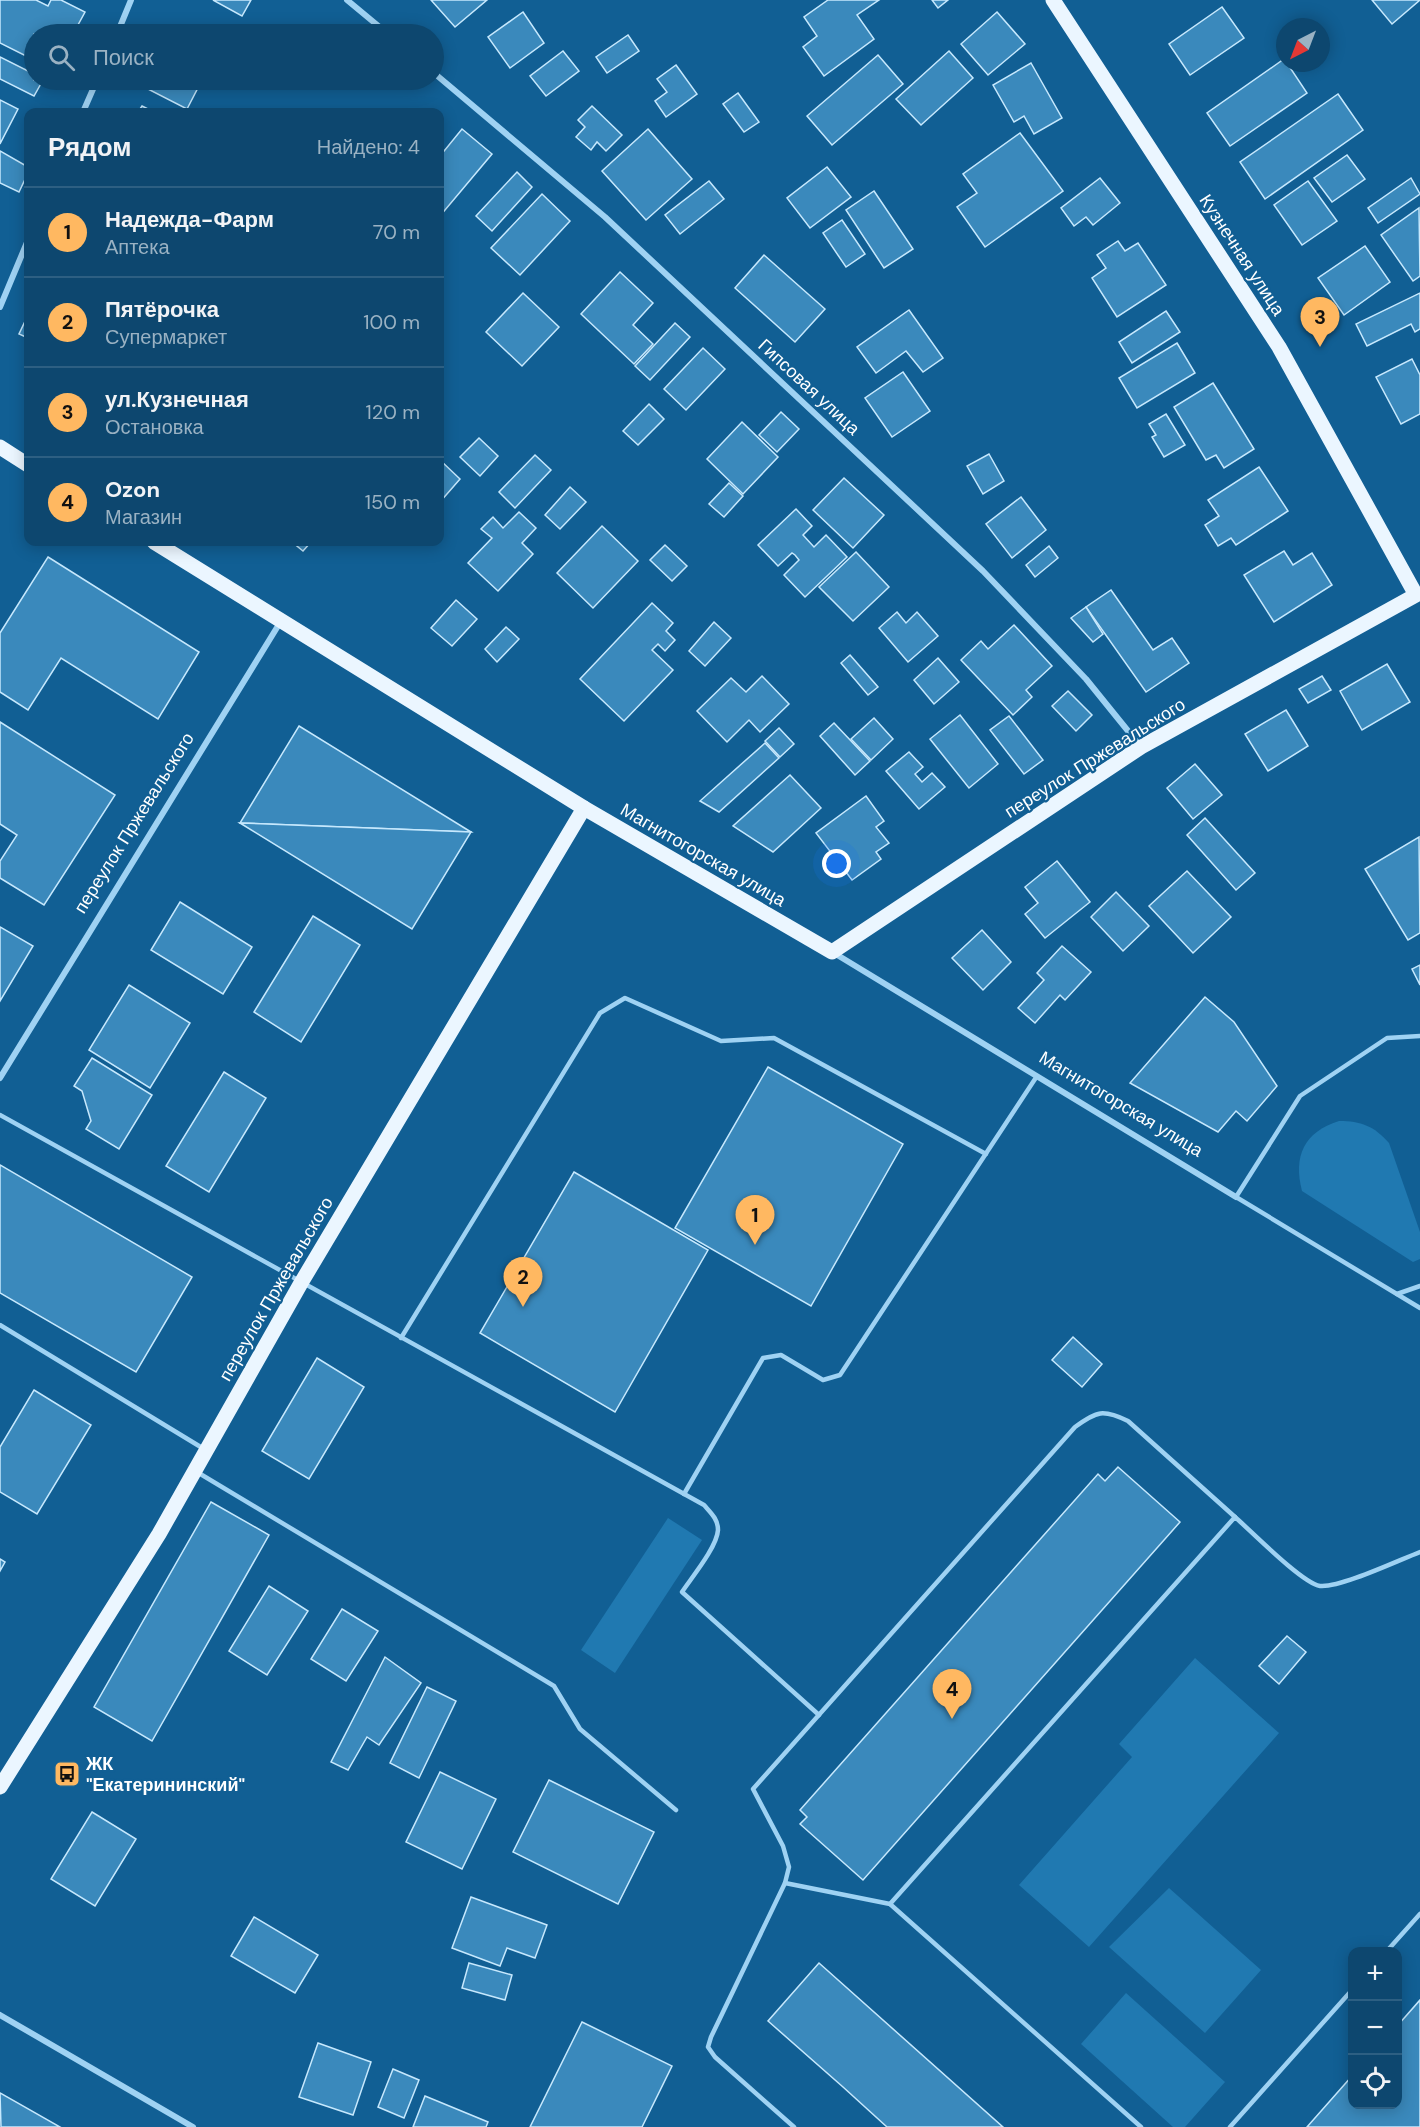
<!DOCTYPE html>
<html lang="ru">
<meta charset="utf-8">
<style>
:root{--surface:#0d476f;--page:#164e74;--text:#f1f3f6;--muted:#9ab2c3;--line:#2d5f82;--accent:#ffb861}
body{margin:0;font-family:"DM Sans",sans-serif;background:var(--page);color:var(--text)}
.controls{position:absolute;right:18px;bottom:18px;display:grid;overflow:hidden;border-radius:12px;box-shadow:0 3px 15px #0003}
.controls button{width:54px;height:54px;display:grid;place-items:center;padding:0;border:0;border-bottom:2px solid var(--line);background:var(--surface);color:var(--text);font:30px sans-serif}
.compass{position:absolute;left:1276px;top:18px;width:54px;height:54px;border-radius:50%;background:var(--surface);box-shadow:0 3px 15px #0003;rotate:222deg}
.you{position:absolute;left:837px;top:864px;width:21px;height:21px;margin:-15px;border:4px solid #fff;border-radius:50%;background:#1a73e8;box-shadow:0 0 0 9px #1a73e833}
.badge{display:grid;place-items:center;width:39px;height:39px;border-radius:50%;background:var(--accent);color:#111;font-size:20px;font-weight:700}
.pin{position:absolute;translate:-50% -50px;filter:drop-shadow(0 2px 3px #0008)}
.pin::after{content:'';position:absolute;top:32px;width:21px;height:18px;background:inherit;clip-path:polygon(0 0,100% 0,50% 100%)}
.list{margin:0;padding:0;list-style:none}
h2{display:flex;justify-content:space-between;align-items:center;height:78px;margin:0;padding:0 24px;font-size:26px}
h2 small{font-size:20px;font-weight:400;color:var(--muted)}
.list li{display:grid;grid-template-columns:39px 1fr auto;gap:18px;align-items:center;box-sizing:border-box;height:90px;padding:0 24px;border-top:2px solid var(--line)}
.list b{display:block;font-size:22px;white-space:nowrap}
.list p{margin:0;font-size:20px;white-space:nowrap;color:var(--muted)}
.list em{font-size:20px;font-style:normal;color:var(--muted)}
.icon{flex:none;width:33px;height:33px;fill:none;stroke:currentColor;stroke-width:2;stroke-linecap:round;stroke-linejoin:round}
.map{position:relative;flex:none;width:1420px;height:2127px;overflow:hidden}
.search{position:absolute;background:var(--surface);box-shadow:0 3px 15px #0003;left:24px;top:24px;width:420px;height:66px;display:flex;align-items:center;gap:15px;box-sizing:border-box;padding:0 21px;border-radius:33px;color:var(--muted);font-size:22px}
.panel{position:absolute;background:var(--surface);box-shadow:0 3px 15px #0003;left:24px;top:108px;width:420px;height:438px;border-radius:12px}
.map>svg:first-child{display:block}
</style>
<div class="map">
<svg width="1420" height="2127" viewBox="0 0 1420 2127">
<rect width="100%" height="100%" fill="#115f94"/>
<g fill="#2079b1">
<path d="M1339,1121c22,0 35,5 50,22l31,89v27l-7,3 -111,-71c-9,-35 2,-59 37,-70z"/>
<path d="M668,1518l34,22 -87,133 -34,-23z"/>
<path d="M1195,1658l84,75 -190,214 -70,-62 113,-128 -13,-13z"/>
<path d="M1169,1888l92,82 -56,63 -96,-86z"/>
<path d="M1126,1993l99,89 -40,45h-12l-92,-83z"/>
</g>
<g fill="#3a89bc" stroke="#c6e8fd" stroke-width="1.5">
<path d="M0,0h36l12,6 3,-6h10l24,12 -12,22h-39v26l-34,-17z"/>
<path d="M213,0h38l-9,16z"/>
<path d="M431,0h56l-32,27z"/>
<path d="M828,0h51l-22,15 17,24 -50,37 -21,-29 14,-11 -13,-19z"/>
<path d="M932,0h16l-10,8z"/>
<path d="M1372,0h48l-28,24z"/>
<path d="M1222,7l22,31 -54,37 -21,-31z"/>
<path d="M523,12l21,31 -34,25 -22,-31z"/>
<path d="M997,12l28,32 -37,31 -27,-31z"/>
<path d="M171,29l12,5h-15z"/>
<path d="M628,35l11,16 -32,22 -11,-16z"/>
<path d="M563,51l16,20 -33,25 -16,-20z"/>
<path d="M949,51l24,27 -52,47 -25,-26z"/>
<path d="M878,55l25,29 -71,61 -25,-29z"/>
<path d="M0,57l34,17v6h9l-9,16 -34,-17z"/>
<path d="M1284,59l1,4h2l20,30 -77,53 -23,-33z"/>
<path d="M1031,63l31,55 -28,16 -10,-18 -10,6 -21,-37z"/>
<path d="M676,65l21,29 -31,23 -11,-16 12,-9 -10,-13z"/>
<path d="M146,80h56l-15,29 -45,-23z"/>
<path d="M738,93l21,29 -15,10 -21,-28z"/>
<path d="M1338,94l25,36 -98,69 -25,-37z"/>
<path d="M0,100l18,9 -18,35z"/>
<path d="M142,106l12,6h-16z"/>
<path d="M592,106l30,29 -16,16 -9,-9 -6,8 -15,-13 9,-10 -7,-7z"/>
<path d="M462,129l30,25 -52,62v-60z"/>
<path d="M648,129l44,50 -46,41 -44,-49z"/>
<path d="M1020,133l43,58 -78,56 -28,-40 20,-14 -14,-19z"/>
<path d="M0,151l28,16v6l-9,19 -19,-9z"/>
<path d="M1347,155l18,24 -33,23 -18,-24z"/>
<path d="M827,167l24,30 -41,31 -23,-30z"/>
<path d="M517,172l15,15 -40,44 -16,-15z"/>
<path d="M1100,178l20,25 -27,22 -7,-8 -12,9 -13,-18z"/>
<path d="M1411,178l9,16 -42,29 -10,-15z"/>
<path d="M709,181l15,18 -44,35 -15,-19z"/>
<path d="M1308,181l29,40 -35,24 -28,-40z"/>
<path d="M874,191l39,58 -29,19 -38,-58z"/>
<path d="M542,194l28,27 -50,54 -29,-27z"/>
<path d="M1419,208l1,68 -7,5 -32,-46z"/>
<path d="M842,220l23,34 -19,13 -23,-34z"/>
<path d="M1118,241l7,10 13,-8 28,42 -49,32 -25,-39 14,-10 -9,-13z"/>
<path d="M1365,246l25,36 -46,33 -26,-37z"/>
<path d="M764,255l61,54 -30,33 -60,-54z"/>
<path d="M620,272l33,31 -20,22 20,19 -19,20 -53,-50z"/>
<path d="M523,293l36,34 -37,39 -36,-34z"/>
<path d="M1420,293v36l-5,3 -4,-8 -44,22 -11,-22z"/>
<path d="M909,310l34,48 -20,14 -17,-21 -30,22 -19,-26z"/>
<path d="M1166,311l14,21 -48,31 -13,-21z"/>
<path d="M28,315v23l-9,-4z"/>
<path d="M675,323l15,14 -40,43 -15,-14z"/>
<path d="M1177,343l18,30 -58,35 -18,-30z"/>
<path d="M703,348l22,21 -39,41 -22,-21z"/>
<path d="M1412,359l8,16v39l-19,10 -25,-47z"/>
<path d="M903,372l27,39 -38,26 -27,-39z"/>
<path d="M1213,383l41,66 -30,19 -8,-13 -10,5 -32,-53z"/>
<path d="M649,404l15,15 -26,26 -15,-14z"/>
<path d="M781,412l18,17 -22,23 -18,-17z"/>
<path d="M1166,414l19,31 -21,12 -12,-20 4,-2 -7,-11z"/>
<path d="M742,422l36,35 -35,37 -36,-35z"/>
<path d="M479,438l19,18 -18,20 -20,-19z"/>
<path d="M989,454l15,27 -21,13 -16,-28z"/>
<path d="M535,455l16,15 -36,38 -16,-16z"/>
<path d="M440,460l20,19 -20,23z"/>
<path d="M1259,467l29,44 -52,34 -5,-7 -13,8 -13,-21 14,-9 -11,-16z"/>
<path d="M844,478l40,37 -31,33 -40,-38z"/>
<path d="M729,483l14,13 -19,21 -15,-13z"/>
<path d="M570,487l16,15 -26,27 -15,-14z"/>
<path d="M1021,497l25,33 -34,28 -26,-34z"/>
<path d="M796,509l16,17 -9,9 11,12 12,-12 21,22 -42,40 -21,-22 15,-15 -4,-5 -3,-2 -14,13 -20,-21z"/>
<path d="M519,512l17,16 -14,15 11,11 -35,37 -30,-28 24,-25 -11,-9 12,-12 10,11z"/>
<path d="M602,526l36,35 -45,47 -36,-35z"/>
<path d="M292,542h19l-8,9z"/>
<path d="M665,545l22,21 -15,15 -22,-21z"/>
<path d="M1049,546l9,12 -23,19 -9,-12z"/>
<path d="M1284,551l9,14 19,-12 20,32 -58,37 -30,-47z"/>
<path d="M856,552l33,35 -36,34 -34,-34z"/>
<path d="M48,557l151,95 -41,67 -97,-61 -33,52 -28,-18v-59z"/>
<path d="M1111,590l42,60 19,-12 17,25 -43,29 -60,-85z"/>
<path d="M456,600l21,19 -25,27 -21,-18z"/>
<path d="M652,603l21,20 -7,8 9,9 -10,11 -7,-7 -6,6 21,20 -49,51 -44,-42z"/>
<path d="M1086,607l17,27 -10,8 -22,-24z"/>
<path d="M897,612l9,11 11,-11 21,24 -30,26 -29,-34z"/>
<path d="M714,622l17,16 -26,28 -16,-15z"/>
<path d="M1014,625l38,41 -26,24 6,7 -19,18 -52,-55 20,-19 7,8z"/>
<path d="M506,627l13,12 -22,23 -12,-13z"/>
<path d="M850,655l28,32 -10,8 -27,-32z"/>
<path d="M938,658l21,24 -25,22 -20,-24z"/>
<path d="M1387,664l23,38 -48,28 -22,-39z"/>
<path d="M762,676l27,28 -29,28 -11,-12 -22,22 -30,-31 34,-33 15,14z"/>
<path d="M1322,676l9,14 -23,13 -9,-14z"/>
<path d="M1068,691l24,24 -16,16 -24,-25z"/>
<path d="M1286,710l22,36 -40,25 -23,-37z"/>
<path d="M960,715l38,49 -29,24 -39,-49z"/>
<path d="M1009,716l34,44 -19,14 -34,-44z"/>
<path d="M874,718l19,21 -22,21 -20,-21z"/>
<path d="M0,722l115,73 -71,110 -44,-27v-17l17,-26 -17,-11z"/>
<path d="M834,723l36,38 -15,14 -35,-39z"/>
<path d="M299,726l172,106 -231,-9z"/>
<path d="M779,728l15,16 -14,13 -15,-16z"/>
<path d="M765,743l14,15 -60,54 -19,-11z"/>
<path d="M909,752l14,15 -8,7 7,8 10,-9 13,14 -26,22 -33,-38z"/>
<path d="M1195,764l27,31 -29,24 -26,-31z"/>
<path d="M790,775l31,33 -48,44 -40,-26z"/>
<path d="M866,796l18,25 -8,6 13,16 -13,9 5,7 -29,21 -36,-47z"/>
<path d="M1205,818l50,55 -19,17 -49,-55z"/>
<path d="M240,823l231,9 -59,97z"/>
<path d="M1419,837l1,96 -12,7 -43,-71z"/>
<path d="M1057,861l33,41 -45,36 -20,-24 13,-11 -13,-16z"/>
<path d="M1187,871l44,46 -38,36 -44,-47z"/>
<path d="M1116,892l33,34 -26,25 -32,-34z"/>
<path d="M180,902l72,45 -29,47 -72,-44z"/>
<path d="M313,916l47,29 -59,97 -47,-30z"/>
<path d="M0,927l33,19 -33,55z"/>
<path d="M982,930l29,32 -28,28 -31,-32z"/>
<path d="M1062,946l29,26 -26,28 -5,-5 -25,28 -17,-15 26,-28 -7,-7z"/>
<path d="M1420,965v20l-8,-16z"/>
<path d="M129,985l61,38 -40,65 -61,-38z"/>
<path d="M1205,997l29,25 43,64 -30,35 -11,-10 -18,21 -88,-49z"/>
<path d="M92,1058l60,37 -33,54 -33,-20 5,-8 -9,-30 -8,-5z"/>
<path d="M768,1067l135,77 -92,162 -136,-78z"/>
<path d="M224,1072l42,26 -57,94 -43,-26z"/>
<path d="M0,1165l192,112 -56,95 -136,-79z"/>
<path d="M574,1172l134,78 -93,162 -135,-79z"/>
<path d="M1073,1337l29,27 -20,23 -30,-27z"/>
<path d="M317,1358l47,29 -55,92 -47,-28z"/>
<path d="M34,1390l57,35 -54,89 -37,-22v-45z"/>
<path d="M1118,1467l62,55 -317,358 -63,-56 7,-7 -7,-7 298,-336 7,7z"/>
<path d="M211,1502l58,33 -117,206 -58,-34z"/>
<path d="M0,1559l5,3 -5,9z"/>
<path d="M269,1586l39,25 -41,64 -38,-24z"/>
<path d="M342,1609l36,22 -32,50 -35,-22z"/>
<path d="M1287,1636l19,16 -27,32 -20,-18z"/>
<path d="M385,1657l36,26 -42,62 -12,-8 -19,33 -17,-8z"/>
<path d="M427,1687l29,14 -37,77 -29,-15z"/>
<path d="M440,1772l56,27 -34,70 -56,-27z"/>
<path d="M549,1780l105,52 -36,72 -105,-52z"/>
<path d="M92,1812l44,27 -41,67 -44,-27z"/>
<path d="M471,1897l76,28 -12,33 -28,-10 -7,18 -48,-18z"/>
<path d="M254,1917l64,38 -23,38 -64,-37z"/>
<path d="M469,1963l43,12 -7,25 -43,-12z"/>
<path d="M819,1963l184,164h-116l-44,-40 -75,-66z"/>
<path d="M1420,2000v127h-113l45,-51v28h46v-79z"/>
<path d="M582,2022l90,44 -30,61h-112z"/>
<path d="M318,2043l53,19 -18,53 -54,-18z"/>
<path d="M393,2069l26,11 -15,38 -26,-11z"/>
<path d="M0,2093l60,34h-59z"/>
<path d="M425,2096l63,26 -2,5h-73z"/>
</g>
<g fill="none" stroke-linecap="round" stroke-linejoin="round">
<g stroke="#9fd2f3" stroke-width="4.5">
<path d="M1420,1036l-33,2 -87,58 -64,101 184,111"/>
<path d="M0,1115l704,390c7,8 14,14 14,25 -1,17 -26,47 -36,62l137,123"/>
<path d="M1397,1294l23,-8"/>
<path d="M0,1325l204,124"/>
<path d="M401,1338l199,-325 25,-15 96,43 53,-3 212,116"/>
<path d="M197,1472l357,214 26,43 96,81"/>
<path d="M684,1494l79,-136 18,-3 42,25 17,-5 197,-299"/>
<path d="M785,1883l105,21 251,223"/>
<path d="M890,1904l345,-387c16,14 67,66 85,69 20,2 79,-26 100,-34"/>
<path d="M1386,1952l34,-38"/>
<path d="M794,2127l-79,-70 -7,-10 3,-10 74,-154 4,-16 -6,-21 -30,-57 322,-362c22,-16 28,-18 53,-6l107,96"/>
<path d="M1230,2127l122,-137"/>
</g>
<g stroke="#9fd2f3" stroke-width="6">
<path d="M347,0l41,34"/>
<path d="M117,34l14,-34"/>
<path d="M434,73l171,144 378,354 103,108 55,68"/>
<path d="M83,112l14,-32"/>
<path d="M0,307l28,-67"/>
<path d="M834,953l402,244"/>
<path d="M0,1078l281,-457"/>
<path d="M0,2015l193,112"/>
</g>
<g stroke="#ebf6ff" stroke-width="15">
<path d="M0,447l28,18"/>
<path d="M154,542l430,266 248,144 309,-205 275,-152 -137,-248 -226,-347"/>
<path d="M0,1787l159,-253 142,-251 283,-475"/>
</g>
</g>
<defs>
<g id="bus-square" transform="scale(1.35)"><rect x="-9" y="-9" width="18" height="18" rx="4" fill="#ffb861" stroke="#115f94"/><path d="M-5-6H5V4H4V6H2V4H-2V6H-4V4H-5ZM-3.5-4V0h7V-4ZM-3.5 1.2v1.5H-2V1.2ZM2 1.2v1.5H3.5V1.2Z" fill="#111"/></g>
</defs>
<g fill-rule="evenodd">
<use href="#bus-square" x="67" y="1774"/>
</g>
<g text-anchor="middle" stroke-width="4.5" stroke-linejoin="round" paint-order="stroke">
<g font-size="18" fill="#fff" stroke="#115f94">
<text transform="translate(1242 255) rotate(57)" y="6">Кузнечная улица</text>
<text transform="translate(809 387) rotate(43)" y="6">Гипсовая улица</text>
<text transform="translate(1095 758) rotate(-32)" y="6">переулок Пржевальского</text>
<text transform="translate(134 823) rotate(-58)" y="6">переулок Пржевальского</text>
<text transform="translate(703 855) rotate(30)" y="6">Магнитогорская улица</text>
<text transform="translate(1121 1104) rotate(31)" y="6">Магнитогорская улица</text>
<text transform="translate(276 1289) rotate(-60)" y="6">переулок Пржевальского</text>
</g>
<g font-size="18" font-weight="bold" fill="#fff" stroke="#115f94" text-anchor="start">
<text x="86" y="1770">ЖК<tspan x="86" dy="21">"Екатерининский"</tspan></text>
</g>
</g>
</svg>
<div class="controls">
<button>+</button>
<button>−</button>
<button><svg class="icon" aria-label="locate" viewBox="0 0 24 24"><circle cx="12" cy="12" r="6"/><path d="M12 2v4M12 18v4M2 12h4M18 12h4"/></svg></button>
</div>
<svg class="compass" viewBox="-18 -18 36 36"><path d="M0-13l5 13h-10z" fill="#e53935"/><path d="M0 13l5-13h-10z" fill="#9ab2c3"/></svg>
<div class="you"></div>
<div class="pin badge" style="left:755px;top:1245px">1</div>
<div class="pin badge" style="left:523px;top:1307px">2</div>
<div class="pin badge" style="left:1320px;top:347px">3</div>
<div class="pin badge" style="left:952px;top:1719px">4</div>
<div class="search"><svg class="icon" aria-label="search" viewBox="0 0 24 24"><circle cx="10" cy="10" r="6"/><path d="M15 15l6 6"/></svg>Поиск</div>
<section class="panel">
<h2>Рядом<small>Найдено: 4</small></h2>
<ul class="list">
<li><span class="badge">1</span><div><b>Надежда-Фарм</b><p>Аптека</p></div><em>70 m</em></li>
<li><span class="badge">2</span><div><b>Пятёрочка</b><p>Супермаркет</p></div><em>100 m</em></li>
<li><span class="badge">3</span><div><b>ул.Кузнечная</b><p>Остановка</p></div><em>120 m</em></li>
<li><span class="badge">4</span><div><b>Ozon</b><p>Магазин</p></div><em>150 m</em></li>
</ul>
</section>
</div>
